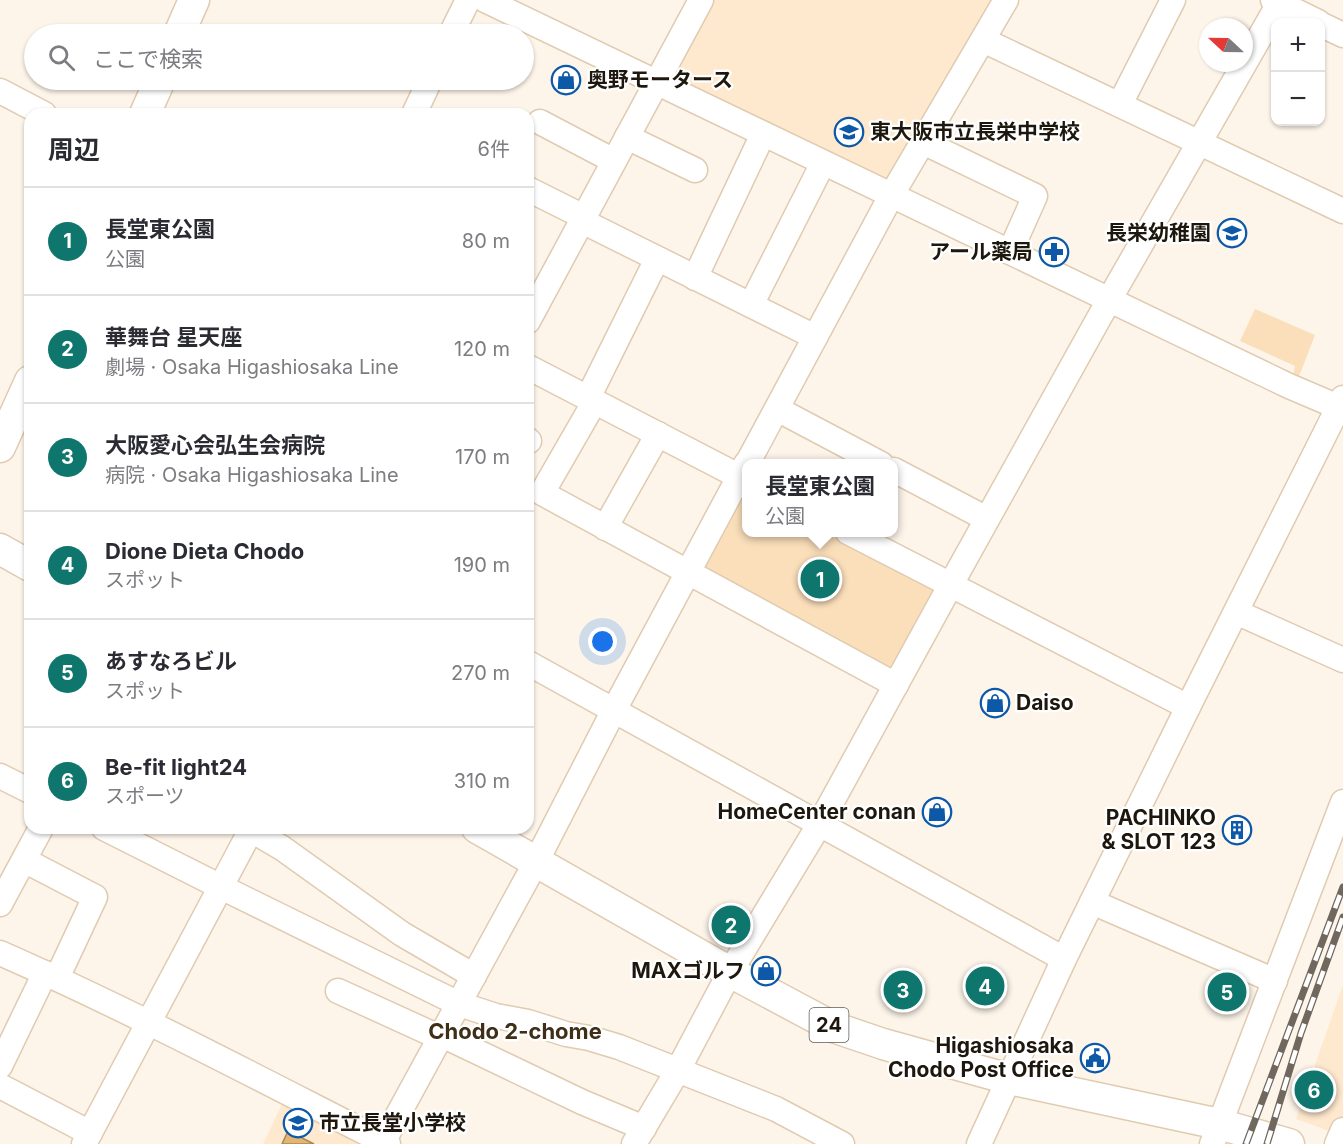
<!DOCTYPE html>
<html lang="ja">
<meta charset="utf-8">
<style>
:root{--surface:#fff;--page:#f7f7f7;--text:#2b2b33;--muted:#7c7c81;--line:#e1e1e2;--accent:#0f766e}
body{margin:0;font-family:Inter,"Noto Sans JP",sans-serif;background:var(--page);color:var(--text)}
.controls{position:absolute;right:18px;top:18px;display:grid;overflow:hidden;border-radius:12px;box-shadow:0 2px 4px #0004}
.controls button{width:54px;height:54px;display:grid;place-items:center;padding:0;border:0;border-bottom:2px solid var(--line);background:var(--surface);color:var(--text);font:30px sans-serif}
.compass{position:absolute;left:1199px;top:18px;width:54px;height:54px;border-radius:50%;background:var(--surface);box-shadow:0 2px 4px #0004;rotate:292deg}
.you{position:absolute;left:603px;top:642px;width:21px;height:21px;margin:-15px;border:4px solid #fff;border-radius:50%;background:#1a73e8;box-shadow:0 0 0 9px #1a73e833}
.badge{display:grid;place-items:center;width:39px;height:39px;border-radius:50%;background:var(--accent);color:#fff;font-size:20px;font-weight:700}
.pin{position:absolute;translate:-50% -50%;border:3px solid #fff;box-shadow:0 2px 6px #0006}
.popup{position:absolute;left:742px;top:459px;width:156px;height:78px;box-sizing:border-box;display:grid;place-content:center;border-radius:12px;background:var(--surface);filter:drop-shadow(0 2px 4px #0005);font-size:20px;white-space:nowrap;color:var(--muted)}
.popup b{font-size:22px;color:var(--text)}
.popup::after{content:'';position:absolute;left:50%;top:100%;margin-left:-12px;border:12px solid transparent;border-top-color:var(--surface)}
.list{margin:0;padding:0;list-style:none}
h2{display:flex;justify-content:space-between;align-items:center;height:78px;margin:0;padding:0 24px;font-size:26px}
h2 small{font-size:20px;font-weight:400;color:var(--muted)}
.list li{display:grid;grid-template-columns:39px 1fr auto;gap:18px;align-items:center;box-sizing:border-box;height:108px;padding:0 24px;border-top:2px solid var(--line)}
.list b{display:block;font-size:22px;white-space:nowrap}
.list p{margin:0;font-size:20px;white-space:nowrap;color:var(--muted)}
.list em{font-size:20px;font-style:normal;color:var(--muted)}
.icon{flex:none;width:33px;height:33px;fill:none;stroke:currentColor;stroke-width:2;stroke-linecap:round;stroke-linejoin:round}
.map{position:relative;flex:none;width:1343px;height:1144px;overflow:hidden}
.search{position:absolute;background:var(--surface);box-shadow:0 2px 4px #0004;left:24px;top:24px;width:510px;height:66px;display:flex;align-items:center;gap:15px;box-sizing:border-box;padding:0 21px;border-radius:33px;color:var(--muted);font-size:22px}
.panel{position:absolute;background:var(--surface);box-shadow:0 2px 4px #0004;left:24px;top:108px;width:510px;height:726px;border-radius:18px}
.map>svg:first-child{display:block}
</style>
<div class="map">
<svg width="1343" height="1144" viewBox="0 0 1343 1144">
<rect width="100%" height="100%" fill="#fdf5ea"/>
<g fill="#fee9ce">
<path d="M714,0h280l-106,185 -216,-107z"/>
<path d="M1343,985v135l-6,14 -41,-15z"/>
<path d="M283,1102l80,42h-100z"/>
</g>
<g fill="#fbdfbb">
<path d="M1255,309l60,26 -17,44 -5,-2 2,-11 -55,-25z"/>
<path d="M746,487v45l89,1 107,54 -50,90 -193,-107z"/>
</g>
<path fill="#e4b573" stroke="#a98654" stroke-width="1.5" d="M288,1131l26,13h-32z"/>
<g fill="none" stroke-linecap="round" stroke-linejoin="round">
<g stroke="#e0cbb0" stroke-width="27">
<g id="minor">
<path d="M485,0l804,386 54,23"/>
<path d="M1273,0l45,22"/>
<path d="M1320,24l23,11"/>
<path d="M451,34l17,-34"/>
<path d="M983,40l360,171"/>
<path d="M0,91l44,23"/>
<path d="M1120,104l53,-104"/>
<path d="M414,114l16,-34"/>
<path d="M540,122l74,39"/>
<path d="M627,137l68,33"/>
<path d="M923,142l112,54 -25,56"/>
<path d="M528,189l56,28"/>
<path d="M582,221l233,116"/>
<path d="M695,278l68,-144"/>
<path d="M751,305l72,-142"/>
<path d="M528,321l173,-321"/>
<path d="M528,367l218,113"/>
<path d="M588,398l69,-139"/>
<path d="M595,401l-53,92 354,192"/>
<path d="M777,409l104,55"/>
<path d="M528,440l1,1"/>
<path d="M747,464l144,-268 115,-196"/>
<path d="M894,470l93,49"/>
<path d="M605,528l53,-94"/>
<path d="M848,532l340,175"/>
<path d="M1236,612l107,48"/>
<path d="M528,663l536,296"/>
<path d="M0,776l30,15"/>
<path d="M104,828l117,59 238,117 37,12 32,6 38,12 23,4 30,9 157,62 66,35"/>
<path d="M251,830l31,18 120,86 72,42"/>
<path d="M24,860l71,37 -38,81"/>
<path d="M1092,902l183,79"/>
<path d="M0,904l41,-76"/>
<path d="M0,953c132,58 260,126 388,191"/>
<path d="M338,991l103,47"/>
<path d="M442,1035l140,67 62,26"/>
<path d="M0,1066l45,-93"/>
<path d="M0,1086l90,47"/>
<path d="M84,1144l168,-316"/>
<path d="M382,1144l154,-282 78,-152 132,-246"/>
<path d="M634,1144l44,-74 52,-98 89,-147 131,-239 159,-286 172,-300"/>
<path d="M979,1144l85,-185 124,-252 155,-309"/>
<path d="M1212,1144l131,-342"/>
<path d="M1337,1144l6,-14"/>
</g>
</g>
<g stroke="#e0cbb0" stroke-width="33">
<g id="major">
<path d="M179,34l15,-34"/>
<path d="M145,114l15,-34"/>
<path d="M0,447l30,-66"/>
<path d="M0,549l30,17"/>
<path d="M477,828l253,144 103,55 50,17 126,35 210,45 70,20"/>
</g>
</g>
<use href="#minor" stroke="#fff" stroke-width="24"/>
<use href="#major" stroke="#fff" stroke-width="30"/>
<g stroke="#70685e" stroke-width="7">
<g id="rail">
<path d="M1246,1144l97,-257"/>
<path d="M1267,1144l34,-111 42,-116"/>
</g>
</g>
<use href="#rail" stroke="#fff" stroke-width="4.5" stroke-dasharray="14" stroke-linecap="butt"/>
</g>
<defs>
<g id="shop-ring" transform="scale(1.5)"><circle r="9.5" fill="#fff" stroke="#0d59a8" stroke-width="1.5"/><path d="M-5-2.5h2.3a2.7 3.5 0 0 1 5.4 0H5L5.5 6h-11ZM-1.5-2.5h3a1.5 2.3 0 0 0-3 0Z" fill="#0d59a8"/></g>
<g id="school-ring" transform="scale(1.5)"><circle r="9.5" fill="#fff" stroke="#0d59a8" stroke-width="1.5"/><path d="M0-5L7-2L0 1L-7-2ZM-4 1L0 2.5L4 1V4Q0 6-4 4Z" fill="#0d59a8"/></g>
<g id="pharmacy-ring" transform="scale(1.5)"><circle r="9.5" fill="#fff" stroke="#0d59a8" stroke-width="1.5"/><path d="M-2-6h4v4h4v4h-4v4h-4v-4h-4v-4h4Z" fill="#0d59a8"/></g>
<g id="building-ring" transform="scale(1.5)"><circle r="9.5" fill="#fff" stroke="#0d59a8" stroke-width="1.5"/><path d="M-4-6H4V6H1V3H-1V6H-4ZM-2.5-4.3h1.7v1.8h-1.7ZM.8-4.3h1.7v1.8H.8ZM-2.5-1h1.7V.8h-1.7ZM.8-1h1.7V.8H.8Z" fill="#0d59a8"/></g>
<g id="civic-ring" transform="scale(1.5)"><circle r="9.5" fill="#fff" stroke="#0d59a8" stroke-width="1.5"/><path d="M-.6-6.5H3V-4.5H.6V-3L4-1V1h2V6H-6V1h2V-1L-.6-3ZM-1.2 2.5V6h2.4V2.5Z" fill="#0d59a8"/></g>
</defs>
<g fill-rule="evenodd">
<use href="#shop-ring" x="566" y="80"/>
<use href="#school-ring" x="849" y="132"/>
<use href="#school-ring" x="1232" y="233"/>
<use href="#pharmacy-ring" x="1054" y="252"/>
<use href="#shop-ring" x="995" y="703"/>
<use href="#shop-ring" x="937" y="812"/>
<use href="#building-ring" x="1237" y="830"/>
<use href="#shop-ring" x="766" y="971"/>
<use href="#civic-ring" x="1095" y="1058"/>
<use href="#school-ring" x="298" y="1123"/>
</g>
<g text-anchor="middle" stroke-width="4.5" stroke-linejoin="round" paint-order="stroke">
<rect fill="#fff" stroke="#625d56" stroke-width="1.5" x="809.5" y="1008" width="39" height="34" rx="4.5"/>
<g font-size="20" font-weight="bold" fill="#1e170d">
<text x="829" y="1032">24</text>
</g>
<g font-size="21" font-weight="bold" fill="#1e170d" stroke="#fff" text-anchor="end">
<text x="587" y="87" text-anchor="start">奥野モータース</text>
<text x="870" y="139" text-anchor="start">東大阪市立長栄中学校</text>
<text x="1211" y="240">長栄幼稚園</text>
<text x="1033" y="259">アール薬局</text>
<text x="1016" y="710" text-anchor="start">Daiso</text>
<text x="916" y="819">HomeCenter conan</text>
<text x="1216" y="825">PACHINKO<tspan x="1216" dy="24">&amp; SLOT 123</tspan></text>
<text x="745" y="978">MAXゴルフ</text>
<text x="1074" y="1053">Higashiosaka<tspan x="1074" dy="24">Chodo Post Office</tspan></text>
<text x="319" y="1130" text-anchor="start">市立長堂小学校</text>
</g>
<g font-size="22" font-weight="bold" fill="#3f2f18" stroke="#fff">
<text x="515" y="1039">Chodo 2-chome</text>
</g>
</g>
</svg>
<div class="controls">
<button>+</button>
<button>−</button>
</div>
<svg class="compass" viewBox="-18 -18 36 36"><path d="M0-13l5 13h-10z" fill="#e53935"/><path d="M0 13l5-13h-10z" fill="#7c7c81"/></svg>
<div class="you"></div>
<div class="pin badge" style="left:820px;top:579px">1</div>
<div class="popup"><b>長堂東公園</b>公園</div>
<div class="pin badge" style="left:731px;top:925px">2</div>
<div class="pin badge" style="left:903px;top:990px">3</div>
<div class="pin badge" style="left:985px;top:986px">4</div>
<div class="pin badge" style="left:1227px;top:992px">5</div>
<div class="pin badge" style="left:1314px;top:1090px">6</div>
<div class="search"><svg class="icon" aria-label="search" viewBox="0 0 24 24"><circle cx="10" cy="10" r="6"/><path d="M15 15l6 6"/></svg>ここで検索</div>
<section class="panel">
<h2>周辺<small>6件</small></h2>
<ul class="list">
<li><span class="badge">1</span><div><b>長堂東公園</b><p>公園</p></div><em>80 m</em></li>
<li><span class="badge">2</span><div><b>華舞台 星天座</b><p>劇場 · Osaka Higashiosaka Line</p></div><em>120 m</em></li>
<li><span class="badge">3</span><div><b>大阪愛心会弘生会病院</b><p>病院 · Osaka Higashiosaka Line</p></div><em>170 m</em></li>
<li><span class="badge">4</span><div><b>Dione Dieta Chodo</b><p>スポット</p></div><em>190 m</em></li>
<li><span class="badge">5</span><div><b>あすなろビル</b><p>スポット</p></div><em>270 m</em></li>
<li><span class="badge">6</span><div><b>Be-fit light24</b><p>スポーツ</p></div><em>310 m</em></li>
</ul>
</section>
</div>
